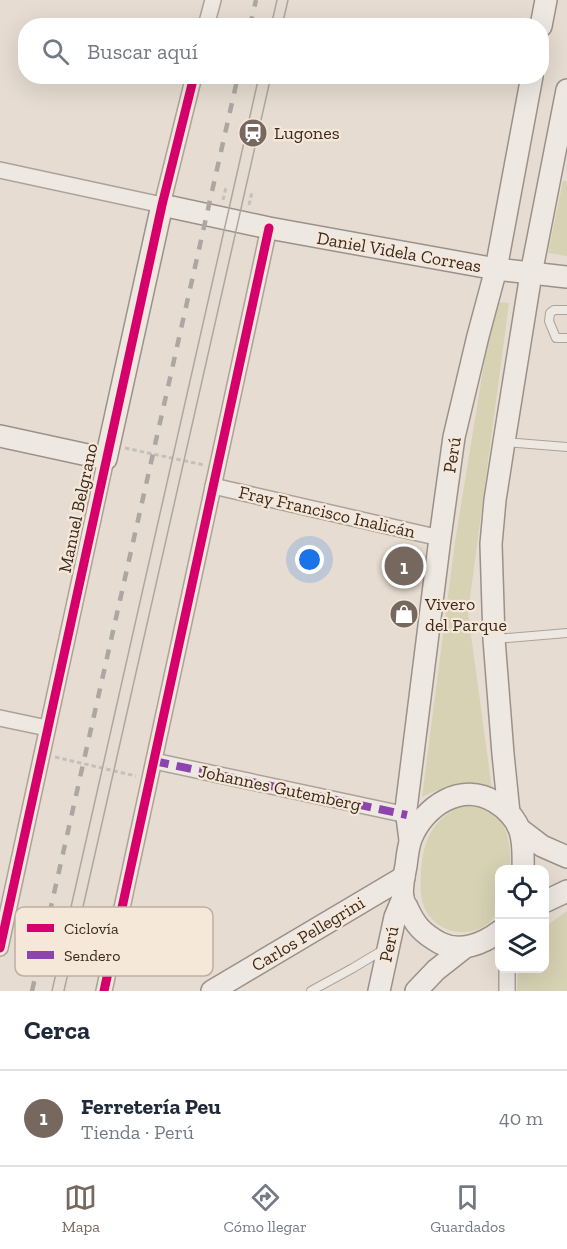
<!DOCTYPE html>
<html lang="es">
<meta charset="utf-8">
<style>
:root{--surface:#fff;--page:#f2f2f3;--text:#1f2937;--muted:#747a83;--line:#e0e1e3;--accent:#77685f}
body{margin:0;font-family:"Zilla Slab",serif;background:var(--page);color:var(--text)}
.controls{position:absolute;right:18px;bottom:18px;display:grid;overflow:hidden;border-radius:12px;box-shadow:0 6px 24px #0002}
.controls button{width:54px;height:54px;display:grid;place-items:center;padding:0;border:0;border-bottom:2px solid var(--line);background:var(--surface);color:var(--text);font:30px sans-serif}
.you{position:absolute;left:310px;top:560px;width:21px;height:21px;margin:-15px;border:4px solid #fff;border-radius:50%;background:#1a73e8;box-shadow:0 0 0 9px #1a73e833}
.badge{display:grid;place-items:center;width:39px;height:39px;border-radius:50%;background:var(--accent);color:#fff;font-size:20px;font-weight:700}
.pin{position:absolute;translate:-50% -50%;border:3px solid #fff;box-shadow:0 2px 6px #0006}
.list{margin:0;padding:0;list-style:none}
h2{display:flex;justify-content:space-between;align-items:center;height:78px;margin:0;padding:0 24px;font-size:26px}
h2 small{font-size:20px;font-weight:400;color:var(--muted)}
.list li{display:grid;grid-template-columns:39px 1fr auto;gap:18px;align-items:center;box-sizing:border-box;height:96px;padding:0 24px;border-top:2px solid var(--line)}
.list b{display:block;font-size:22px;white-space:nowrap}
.list p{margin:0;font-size:20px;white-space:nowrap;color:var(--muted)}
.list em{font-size:20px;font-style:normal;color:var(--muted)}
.icon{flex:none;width:33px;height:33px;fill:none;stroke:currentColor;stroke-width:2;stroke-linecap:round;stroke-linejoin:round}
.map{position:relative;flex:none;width:567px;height:991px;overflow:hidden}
.search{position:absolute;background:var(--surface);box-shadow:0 6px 24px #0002;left:18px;right:18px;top:18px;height:66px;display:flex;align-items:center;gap:15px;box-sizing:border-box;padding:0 21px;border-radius:24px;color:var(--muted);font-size:22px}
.sheet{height:174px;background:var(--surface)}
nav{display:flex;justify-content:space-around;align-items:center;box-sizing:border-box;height:84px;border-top:2px solid var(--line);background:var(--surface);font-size:16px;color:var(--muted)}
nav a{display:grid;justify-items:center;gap:3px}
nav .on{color:var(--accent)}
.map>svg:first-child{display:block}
</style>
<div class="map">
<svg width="567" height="991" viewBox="0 0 567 991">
<rect width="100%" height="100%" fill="#e6dcd1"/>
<g fill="#d8d2b4">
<path d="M563,181h4v75l-19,-3z"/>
<path d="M494,302l15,1 -41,310 24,176c-29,-7 -43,-5 -70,8l33,-255z"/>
<path d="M468,804c37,0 44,36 42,65l-10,1c0,8 2,35 -2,41 -15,29 -56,28 -72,0 -6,-11 -6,-24 -5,-36 1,-34 12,-60 47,-71z"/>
<path d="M567,911v80h-50l1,-22 26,-1 1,-41z"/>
</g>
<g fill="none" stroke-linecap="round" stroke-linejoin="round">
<g stroke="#aca299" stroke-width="10">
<g id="lane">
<path d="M567,310h-13l-4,3 -1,8 7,17h11"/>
<path d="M505,442l62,5"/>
<path d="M495,639l72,-6"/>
<path d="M311,991l42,-23 30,-18"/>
</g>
</g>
<g stroke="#aca299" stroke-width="18">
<g id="street">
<path d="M206,26l7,-26"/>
<path d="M0,170l162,35 32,-129"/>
<path d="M213,486l227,52"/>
<path d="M0,718l47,10"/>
<path d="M154,761l253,54"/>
<path d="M0,948l106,-489"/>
<path d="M507,968v23"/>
<path d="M104,991l165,-763"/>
</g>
</g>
<g stroke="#9b918a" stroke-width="24">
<g id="secondary">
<path d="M541,26l5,-26"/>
<path d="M0,436l106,23 56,-254 107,23 227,41 71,8"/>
<path d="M509,813l-6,-59 -9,-115 -3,-95 4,-44 9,-58 27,-168 36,-184"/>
<path d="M521,830l21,16 25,11"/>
<path d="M410,840l-4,-31 34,-271 14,-101 24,-101 18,-67 36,-193"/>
<path d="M544,902l23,-11"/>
<path d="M500,931c-17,13 -40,22 -60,12 -18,-10 -25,-18 -33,-36 -2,-3 -4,-6 -4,-9 -2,-9 1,-22 3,-32 1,-8 2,-19 5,-27 13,-33 51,-58 84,-37 28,17 29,37 28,68"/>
<path d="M212,991l192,-114"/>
<path d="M379,991l16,-74 8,-19"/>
<path d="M416,991l20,-21 28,-22"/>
</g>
</g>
<g stroke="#c7bfb9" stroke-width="3" stroke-dasharray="4.5 3" stroke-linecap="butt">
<path d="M278,76l1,4"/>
<path d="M223,200l3,-13"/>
<path d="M249,205l3,-13"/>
<path d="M125,448l79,17"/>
<path d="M55,757l81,19"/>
</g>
<use href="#lane" stroke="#eee8e2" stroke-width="8"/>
<use href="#street" stroke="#eee8e2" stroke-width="15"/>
<use href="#secondary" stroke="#eee8e2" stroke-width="21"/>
<g stroke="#ada7a2" stroke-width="1.5">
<path d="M271,26l6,-26"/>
<path d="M282,26l6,-26"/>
<path d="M52,991l207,-915"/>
<path d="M64,991l207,-915"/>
</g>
<g stroke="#ada7a2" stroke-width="4.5" stroke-dasharray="10 10" stroke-linecap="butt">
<path d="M250,26l6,-26"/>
<path d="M32,991l206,-915"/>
</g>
<path stroke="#8e44ad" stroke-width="8" stroke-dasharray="15 8" stroke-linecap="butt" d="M154,761l253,54"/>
<g stroke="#f5e8d8" stroke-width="13">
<g id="cycleway">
<path d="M0,948l162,-743 32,-129"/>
<path d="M104,991l165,-763"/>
</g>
</g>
<use href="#cycleway" stroke="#d6006c" stroke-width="9"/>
</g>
<defs>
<g id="station-disc" transform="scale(1.5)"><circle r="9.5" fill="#77685f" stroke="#f5e8d8"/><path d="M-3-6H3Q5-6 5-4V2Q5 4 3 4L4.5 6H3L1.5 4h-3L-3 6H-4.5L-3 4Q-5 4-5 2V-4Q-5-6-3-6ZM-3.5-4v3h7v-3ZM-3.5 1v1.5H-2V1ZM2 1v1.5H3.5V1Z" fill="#fff"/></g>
<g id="shop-disc" transform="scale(1.5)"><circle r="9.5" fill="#77685f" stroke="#f5e8d8"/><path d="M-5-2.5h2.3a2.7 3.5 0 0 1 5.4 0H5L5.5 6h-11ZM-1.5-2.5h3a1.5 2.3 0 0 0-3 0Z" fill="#fff"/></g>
</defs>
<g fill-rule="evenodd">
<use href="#station-disc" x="253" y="133"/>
<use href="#shop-disc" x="404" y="614"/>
</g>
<g text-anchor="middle" stroke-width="4.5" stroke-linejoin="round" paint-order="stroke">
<g font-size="18" fill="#3b2921" stroke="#f5e8d8" text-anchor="start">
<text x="274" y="139">Lugones</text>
<text x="425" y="610">Vivero<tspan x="425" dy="21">del Parque</tspan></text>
</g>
<g font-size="18" fill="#3b2921" stroke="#f5e8d8">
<text transform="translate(399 252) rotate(10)" y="6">Daniel Videla Correas</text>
<text transform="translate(452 455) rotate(-81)" y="6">Perú</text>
<text transform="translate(78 508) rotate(-78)" y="6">Manuel Belgrano</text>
<text transform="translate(327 512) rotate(13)" y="6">Fray Francisco Inalicán</text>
<text transform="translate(280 788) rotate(12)" y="6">Johannes Gutemberg</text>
<text transform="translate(308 934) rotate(-31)" y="6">Carlos Pellegrini</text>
<text transform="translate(389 944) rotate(-78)" y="6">Perú</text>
</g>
</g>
<rect x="15" y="907" width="198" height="69" rx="9" fill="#f5e8d8" stroke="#bdafa1" stroke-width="1.5"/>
<rect x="27" y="924" width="27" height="8" fill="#d6006c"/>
<rect x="27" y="951" width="27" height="8" fill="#8e44ad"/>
<g font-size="16" fill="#3b2921">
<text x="64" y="934">Ciclovía</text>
<text x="64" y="961">Sendero</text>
</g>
</svg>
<div class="controls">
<button><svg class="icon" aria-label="locate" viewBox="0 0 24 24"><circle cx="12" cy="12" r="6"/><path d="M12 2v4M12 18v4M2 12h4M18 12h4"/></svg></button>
<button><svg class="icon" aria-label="layers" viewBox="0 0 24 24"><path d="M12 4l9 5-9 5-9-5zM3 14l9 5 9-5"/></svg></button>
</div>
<div class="you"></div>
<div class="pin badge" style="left:404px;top:566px">1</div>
<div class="search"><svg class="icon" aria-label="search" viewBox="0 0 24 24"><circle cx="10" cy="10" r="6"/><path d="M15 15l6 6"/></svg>Buscar aquí</div>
</div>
<section class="sheet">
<h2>Cerca<small></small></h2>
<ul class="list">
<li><span class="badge">1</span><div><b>Ferretería Peu</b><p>Tienda · Perú</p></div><em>40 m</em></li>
</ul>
</section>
<nav>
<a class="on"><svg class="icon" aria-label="map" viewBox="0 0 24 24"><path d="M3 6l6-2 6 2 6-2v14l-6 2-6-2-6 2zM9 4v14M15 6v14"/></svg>Mapa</a>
<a><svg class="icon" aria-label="directions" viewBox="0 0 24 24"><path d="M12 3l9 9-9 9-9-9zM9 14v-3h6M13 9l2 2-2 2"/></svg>Cómo llegar</a>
<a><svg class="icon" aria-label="saved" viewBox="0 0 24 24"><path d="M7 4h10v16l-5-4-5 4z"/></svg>Guardados</a>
</nav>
